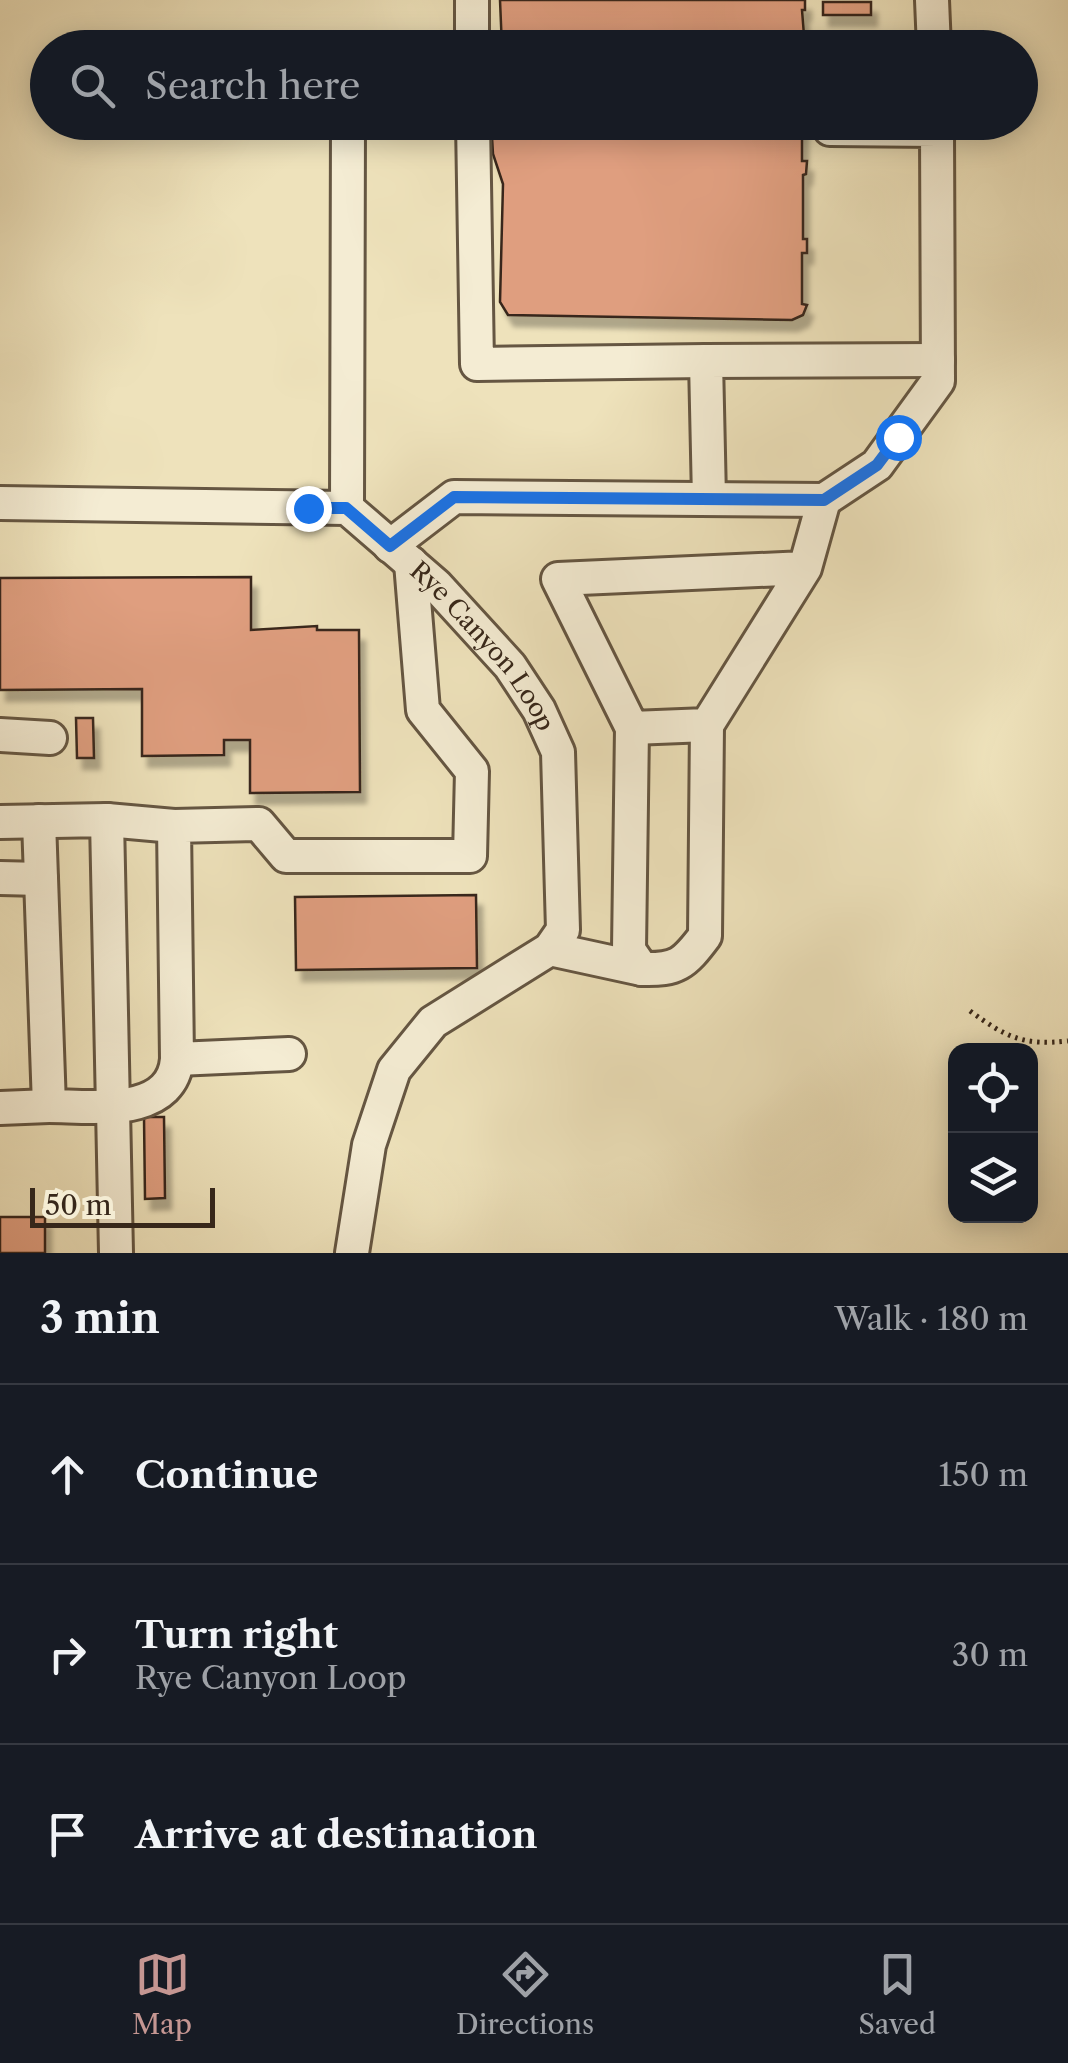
<!DOCTYPE html>
<meta charset="utf-8">
<style>
:root{--surface:#171b24;--page:#242831;--text:#f1f3f6;--muted:#9ea1a6;--line:#363941;--accent:#c59692}
body{margin:0;font-family:"Libre Caslon Text",serif;background:var(--page);color:var(--text)}
.controls{position:absolute;right:30px;bottom:30px;display:grid;overflow:hidden;border-radius:20px;box-shadow:0 5px 25px #0003}
.controls button{width:90px;height:90px;display:grid;place-items:center;padding:0;border:0;border-bottom:2px solid var(--line);background:var(--surface);color:var(--text);font:50px sans-serif}
.scale{position:absolute;left:30px;bottom:25px;width:185px;box-sizing:border-box;padding-left:10px;border:5px solid #37271a;border-top:0;font-size:28px;line-height:35px;white-space:nowrap;color:#37271a;-webkit-text-stroke:8px #f4ecd3;paint-order:stroke}
.stop{position:absolute;width:30px;height:30px;margin:-22px;border:8px solid #1a73e8;border-radius:50%;background:#fff}
.stop.end{background:#1a73e8;border-color:#fff;box-shadow:0 2px 10px #0008}
.list{margin:0;padding:0;list-style:none}
h2{display:flex;justify-content:space-between;align-items:center;height:130px;margin:0;padding:0 40px;font-size:42px}
h2 small{font-size:32px;font-weight:400;color:var(--muted)}
.list li{display:grid;grid-template-columns:65px 1fr auto;gap:30px;align-items:center;box-sizing:border-box;height:180px;padding:0 40px;border-top:2px solid var(--line)}
.list b{display:block;font-size:38px;white-space:nowrap}
.list p{margin:0;font-size:32px;white-space:nowrap;color:var(--muted)}
.list em{font-size:32px;font-style:normal;color:var(--muted)}
.icon{flex:none;width:55px;height:55px;fill:none;stroke:currentColor;stroke-width:2;stroke-linecap:round;stroke-linejoin:round}
.map{position:relative;flex:none;width:1068px;height:1253px;overflow:hidden}
.search{position:absolute;background:var(--surface);box-shadow:0 5px 25px #0003;left:30px;right:30px;top:30px;height:110px;display:flex;align-items:center;gap:25px;box-sizing:border-box;padding:0 35px;border-radius:55px;color:var(--muted);font-size:38px}
.sheet{height:670px;background:var(--surface)}
nav{display:flex;justify-content:space-around;align-items:center;box-sizing:border-box;height:140px;border-top:2px solid var(--line);background:var(--surface);font-size:28px;color:var(--muted)}
nav a{display:grid;justify-items:center;gap:5px}
nav .on{color:var(--accent)}
.map>svg:first-child{display:block}
</style>
<div class="map">
<svg width="1068" height="1253" viewBox="0 0 1068 1253">
<defs>
<filter id="shadow"><feDropShadow dx="6" dy="11" stdDeviation="2.5" flood-color="#0004"/></filter>
</defs>
<rect width="100%" height="100%" fill="#eee2bb"/>
<filter id="stains"><feTurbulence type="fractalNoise" baseFrequency=".002" numOctaves="4"/><feColorMatrix values="0 0 0 0 .2 0 0 0 0 .09 0 0 0 0 .02 0 0 0 .5 -.17"/></filter>
<radialGradient id="worn" r=".72"><stop offset=".6" stop-color="#630" stop-opacity="0"/><stop offset="1" stop-color="#630" stop-opacity=".3"/></radialGradient>
<g fill="#df9e7f" stroke="#37271a" stroke-width="2.5" filter="url(#shadow)">
<path d="M500,0h305v10h-3l3,38h-303z"/>
<rect x="823" y="2" width="48" height="13"/>
<path d="M491,122h311v39h5l-1,13 -3,1v64h4v14h-5v51l5,1 -4,10 -11,5 -284,-5 -8,-13 3,-118 -10,-30z"/>
<path d="M251,577v53l66,-4v4h42l1,162 -110,1v-53h-26v15l-82,1v-67l-142,1v-112z"/>
<path d="M76,718h17l1,40h-17z"/>
<path d="M476,895l1,73 -181,2 -1,-73z"/>
<path d="M144,1117h20l1,81 -20,1z"/>
<rect x="0" y="1217" width="45" height="36"/>
</g>
<g fill="none" stroke-linecap="round" stroke-linejoin="round">
<g stroke="#655642" stroke-width="38">
<g id="minor">
<path d="M472,0v48"/>
<path d="M932,0l2,48"/>
<path d="M473,122l4,242 229,-3"/>
<path d="M709,499l-3,-138 232,-1"/>
<path id="s1" d="M0,503l347,5 89,77 74,81 29,44 19,42 5,178 -13,19 -117,73 -39,48 -25,75 -17,108"/>
<path d="M347,508l1,-386"/>
<path d="M390,546l64,-49 370,3 53,-35 61,-84 -1,-251 -107,-1"/>
<path d="M805,568l-247,11 74,149 75,-3 98,-157 19,-68"/>
<path d="M632,728l-3,222 13,19c35,1 42,-5 63,-33l2,-211"/>
<path d="M0,735l50,3"/>
<path d="M107,820l67,6"/>
<path d="M39,821l10,285c42,0 123,12 128,-47"/>
<path d="M0,822l107,-2 9,433"/>
<path d="M0,878l41,1"/>
<path d="M550,949l92,20"/>
<path d="M289,1054l-112,5 -3,-233 85,-2 27,32h184l2,-85 -49,-61 -12,-147"/>
<path d="M0,1108l49,-2"/>
</g>
</g>
<path stroke="#37271a" stroke-width="5" stroke-dasharray="2.5 5" stroke-linecap="butt" d="M970,1011c36,26 53,35 98,30"/>
<use href="#minor" stroke="#f4ecd3" stroke-width="32"/>
</g>
<g fill="none" stroke-linecap="round" stroke-linejoin="round">
<path stroke="#1a73e8" stroke-width="12" d="M308,508h38l44,38 64,-49 370,3 53,-35 21,-28"/>
</g>
<g text-anchor="middle" stroke-width="9" stroke-linejoin="round" paint-order="stroke">
<g font-size="25" fill="#37271a" stroke="#f4ecd3">
<text dy="9" stroke="none"><textPath href="#s1" startOffset="542">Rye Canyon Loop</textPath></text>
</g>
</g>
<rect width="100%" height="100%" filter="url(#stains)"/>
<rect width="100%" height="100%" fill="url(#worn)"/>
</svg>
<div class="controls">
<button><svg class="icon" aria-label="locate" viewBox="0 0 24 24"><circle cx="12" cy="12" r="6"/><path d="M12 2v4M12 18v4M2 12h4M18 12h4"/></svg></button>
<button><svg class="icon" aria-label="layers" viewBox="0 0 24 24"><path d="M12 4l9 5-9 5-9-5zM3 14l9 5 9-5"/></svg></button>
</div>
<div class="scale">50 m</div>
<div class="stop" style="left:898px;top:437px"></div>
<div class="stop end" style="left:308px;top:508px"></div>
<div class="search"><svg class="icon" aria-label="search" viewBox="0 0 24 24"><circle cx="10" cy="10" r="6"/><path d="M15 15l6 6"/></svg>Search here</div>
</div>
<section class="sheet">
<h2>3 min<small>Walk · 180 m</small></h2>
<ul class="list">
<li><svg class="icon" aria-label="ahead" viewBox="0 0 24 24"><path d="M12 20V5M6 11l6-6 6 6"/></svg><div><b>Continue</b></div><em>150 m</em></li>
<li><svg class="icon" aria-label="right" viewBox="0 0 24 24"><path d="M7 20v-9h11M14 6l5 5-5 5"/></svg><div><b>Turn right</b><p>Rye Canyon Loop</p></div><em>30 m</em></li>
<li><svg class="icon" aria-label="arrive" viewBox="0 0 24 24"><path d="M6 21V4h12l-3 4 3 4H6"/></svg><div><b>Arrive at destination</b></div></li>
</ul>
</section>
<nav>
<a class="on"><svg class="icon" aria-label="map" viewBox="0 0 24 24"><path d="M3 6l6-2 6 2 6-2v14l-6 2-6-2-6 2zM9 4v14M15 6v14"/></svg>Map</a>
<a><svg class="icon" aria-label="directions" viewBox="0 0 24 24"><path d="M12 3l9 9-9 9-9-9zM9 14v-3h6M13 9l2 2-2 2"/></svg>Directions</a>
<a><svg class="icon" aria-label="saved" viewBox="0 0 24 24"><path d="M7 4h10v16l-5-4-5 4z"/></svg>Saved</a>
</nav>
